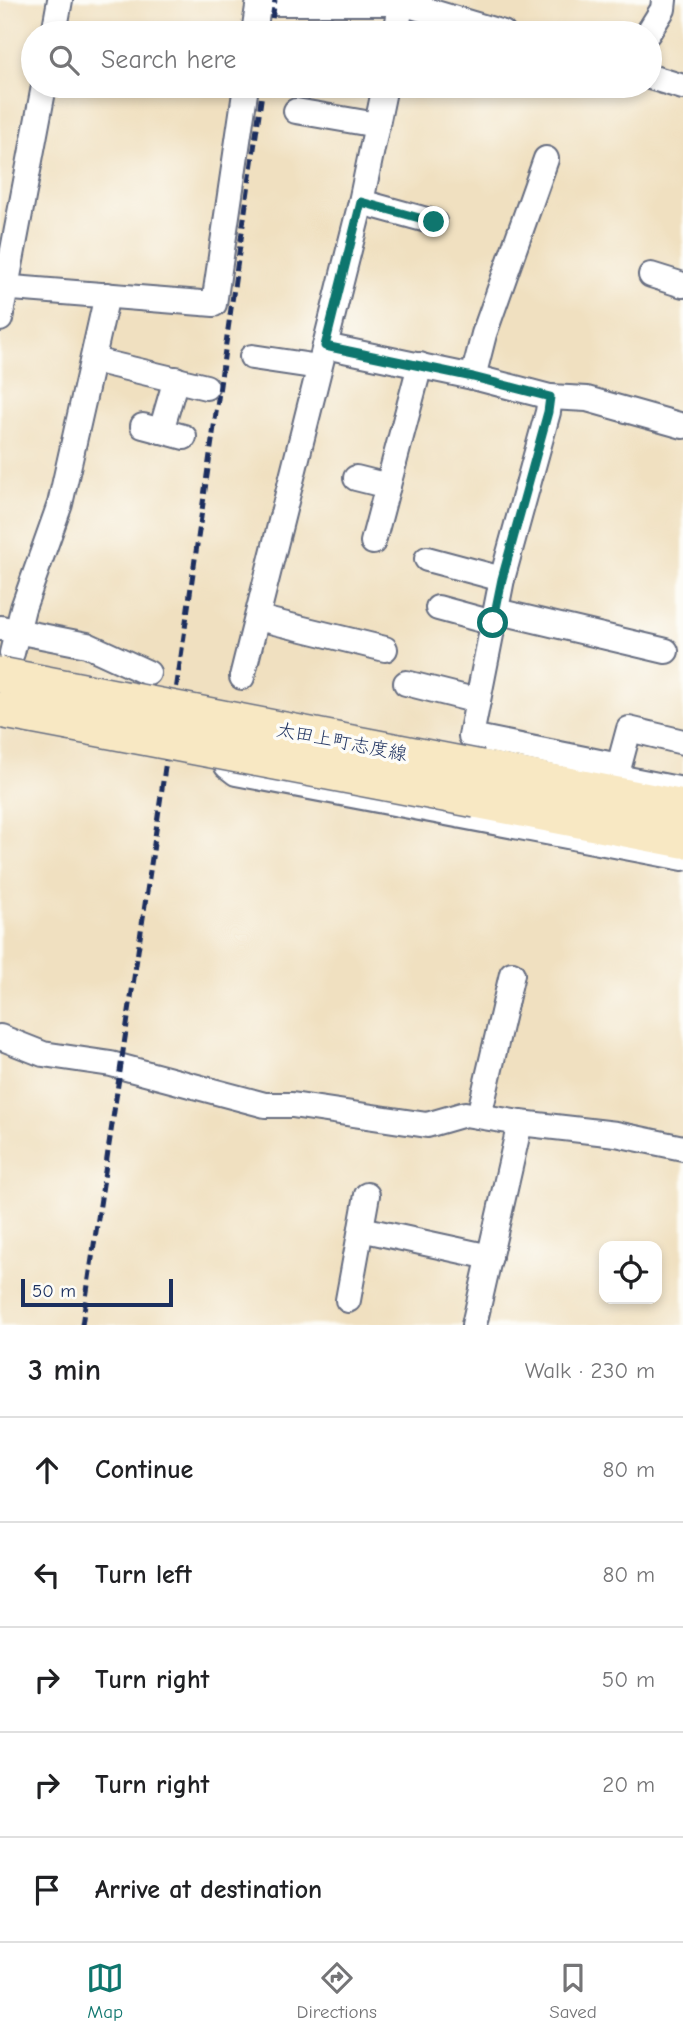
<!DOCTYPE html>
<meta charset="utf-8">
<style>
:root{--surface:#fff;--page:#f2f2f2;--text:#202124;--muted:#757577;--line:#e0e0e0;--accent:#0f766e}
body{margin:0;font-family:"Comic Neue","Klee One",sans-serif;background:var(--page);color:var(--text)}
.controls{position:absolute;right:21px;bottom:21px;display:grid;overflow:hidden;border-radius:14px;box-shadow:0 4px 10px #0003}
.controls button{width:63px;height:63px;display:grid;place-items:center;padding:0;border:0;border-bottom:2px solid var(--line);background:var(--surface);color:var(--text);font:35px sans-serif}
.scale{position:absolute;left:21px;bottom:18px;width:152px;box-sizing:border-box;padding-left:7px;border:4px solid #1b2f5e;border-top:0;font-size:19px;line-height:24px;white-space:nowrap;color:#1b2f5e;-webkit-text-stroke:5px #fdfcf7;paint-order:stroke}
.stop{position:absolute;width:21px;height:21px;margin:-16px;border:5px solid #0f766e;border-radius:50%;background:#fff}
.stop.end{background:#0f766e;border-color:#fff;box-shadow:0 2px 7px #0008}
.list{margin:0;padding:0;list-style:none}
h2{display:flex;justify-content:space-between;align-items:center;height:91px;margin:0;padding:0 28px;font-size:30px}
h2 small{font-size:23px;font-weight:400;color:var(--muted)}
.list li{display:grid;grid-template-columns:46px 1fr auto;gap:21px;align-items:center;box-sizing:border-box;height:105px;padding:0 28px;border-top:2px solid var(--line)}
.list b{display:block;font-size:26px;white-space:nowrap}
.list em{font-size:23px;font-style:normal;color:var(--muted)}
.icon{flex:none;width:38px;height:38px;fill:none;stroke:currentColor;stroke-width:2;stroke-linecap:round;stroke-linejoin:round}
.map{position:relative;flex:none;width:683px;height:1325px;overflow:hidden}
.search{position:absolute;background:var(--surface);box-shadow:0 4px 10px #0003;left:21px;right:21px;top:21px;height:77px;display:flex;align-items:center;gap:18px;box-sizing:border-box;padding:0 24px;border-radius:38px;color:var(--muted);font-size:26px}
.sheet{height:616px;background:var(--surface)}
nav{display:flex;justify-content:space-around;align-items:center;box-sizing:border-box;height:98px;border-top:2px solid var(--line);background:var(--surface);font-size:19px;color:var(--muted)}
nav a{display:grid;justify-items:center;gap:4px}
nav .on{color:var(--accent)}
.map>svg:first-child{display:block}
</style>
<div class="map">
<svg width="683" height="1325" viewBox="0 0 683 1325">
<rect width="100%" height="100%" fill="#fdfcf7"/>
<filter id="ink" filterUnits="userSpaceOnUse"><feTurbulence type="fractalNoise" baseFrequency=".0143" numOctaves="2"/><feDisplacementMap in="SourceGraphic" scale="14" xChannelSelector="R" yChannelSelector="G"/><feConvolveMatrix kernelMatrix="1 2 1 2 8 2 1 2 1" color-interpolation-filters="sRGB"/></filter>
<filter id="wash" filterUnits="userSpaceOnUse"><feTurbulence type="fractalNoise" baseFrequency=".00686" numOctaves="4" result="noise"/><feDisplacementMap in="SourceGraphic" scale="28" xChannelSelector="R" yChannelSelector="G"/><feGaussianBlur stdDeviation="1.57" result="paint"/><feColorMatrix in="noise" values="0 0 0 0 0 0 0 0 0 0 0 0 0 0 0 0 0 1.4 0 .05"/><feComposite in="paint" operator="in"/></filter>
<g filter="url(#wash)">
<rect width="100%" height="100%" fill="#f0e0c0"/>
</g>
<g filter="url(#ink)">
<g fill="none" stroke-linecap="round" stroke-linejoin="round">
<g stroke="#666d80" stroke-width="28">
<g id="minor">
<path d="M259,3h143l101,30"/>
<path d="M54,33l6,-33"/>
<path d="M254,33l5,-33"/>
<path d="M396,33l6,-33"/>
<path d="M648,33l15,-24 1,-9"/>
<path d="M650,77l33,10"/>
<path d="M296,111l81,14"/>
<path d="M361,202l73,20"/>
<path d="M651,275l32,10"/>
<path d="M0,287l214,17 32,-218"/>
<path d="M0,319l44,-233"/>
<path d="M325,346l148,31 77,20 37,2 96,27"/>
<path d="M252,357l67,10"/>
<path d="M93,360l113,27"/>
<path d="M473,377l11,-43 62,-175"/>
<path d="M550,397l-2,15 -46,167 -31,157 148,30 10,-37 54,13"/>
<path d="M143,426l41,11"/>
<path d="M161,431l15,-52"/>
<path d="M356,478l32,8"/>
<path d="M373,542l47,-177"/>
<path d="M427,559l75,20"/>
<path d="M438,608l55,15"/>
<path d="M496,611l170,40"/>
<path d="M258,618l127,31"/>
<path d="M1,628l86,17 61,28"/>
<path d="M12,653l11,-45 37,-104 47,-209"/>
<path d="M242,677l119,-475 24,-116"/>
<path d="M406,683l72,18"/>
<path d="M230,744l-3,22 9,7 447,85"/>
<path d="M577,769l106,21"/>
<path d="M0,1037l43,17 68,10 154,41h27l135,20 38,-11 55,9"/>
<path d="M479,1116l33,-142"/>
<path d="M361,1229l129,28"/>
<path d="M348,1300l19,-105"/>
<path d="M474,1325l46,-202 96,11 67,14"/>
</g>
</g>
<g stroke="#666d80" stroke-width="38">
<g id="secondary">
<path d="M481,768l202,40"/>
<path d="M476,800l207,40"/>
</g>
</g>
<use href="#minor" stroke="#fff" stroke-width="24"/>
<use href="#secondary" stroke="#f8e8c3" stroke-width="35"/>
<g stroke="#1b2f5e" stroke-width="5" stroke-dasharray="10 5" stroke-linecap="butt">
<path d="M270,33l5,-33"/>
<path d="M82,1325l71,-474 110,-765"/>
</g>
<g stroke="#666d80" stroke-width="38" stroke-linecap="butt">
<g id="secondary-bridge">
<path d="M0,675l481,93"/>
<path d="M0,710l476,90"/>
</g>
</g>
<use href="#secondary-bridge" stroke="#f8e8c3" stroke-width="35"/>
</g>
</g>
<g fill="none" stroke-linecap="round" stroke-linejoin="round" filter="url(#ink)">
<path stroke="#0f766e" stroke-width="9" d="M434,222l-73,-20 -36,144 148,31 77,20 -2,15 -46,167 -9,44"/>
</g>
<g text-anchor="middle" stroke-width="7" stroke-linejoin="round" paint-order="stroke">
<g font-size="19" fill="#1b2f5e" stroke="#fdfcf7">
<text transform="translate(342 741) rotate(11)" y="7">太田上町志度線</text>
</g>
</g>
</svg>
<div class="controls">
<button><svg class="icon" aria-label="locate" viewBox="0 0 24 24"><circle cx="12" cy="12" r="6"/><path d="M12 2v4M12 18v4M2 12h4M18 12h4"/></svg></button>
</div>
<div class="scale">50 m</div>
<div class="stop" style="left:493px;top:623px"></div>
<div class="stop end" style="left:434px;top:222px"></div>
<div class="search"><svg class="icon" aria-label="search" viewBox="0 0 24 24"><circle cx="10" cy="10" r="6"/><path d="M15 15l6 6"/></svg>Search here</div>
</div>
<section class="sheet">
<h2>3 min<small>Walk · 230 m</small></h2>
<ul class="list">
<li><svg class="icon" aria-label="ahead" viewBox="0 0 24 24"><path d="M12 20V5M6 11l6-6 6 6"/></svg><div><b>Continue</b></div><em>80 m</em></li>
<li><svg class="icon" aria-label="left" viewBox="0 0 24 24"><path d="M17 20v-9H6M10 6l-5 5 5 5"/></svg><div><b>Turn left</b></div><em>80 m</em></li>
<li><svg class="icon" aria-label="right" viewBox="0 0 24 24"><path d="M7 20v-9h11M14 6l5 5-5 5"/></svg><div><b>Turn right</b></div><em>50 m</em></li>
<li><svg class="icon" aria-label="right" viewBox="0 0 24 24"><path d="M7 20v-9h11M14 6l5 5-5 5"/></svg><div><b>Turn right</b></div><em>20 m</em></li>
<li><svg class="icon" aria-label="arrive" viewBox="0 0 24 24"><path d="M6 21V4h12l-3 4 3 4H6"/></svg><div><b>Arrive at destination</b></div></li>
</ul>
</section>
<nav>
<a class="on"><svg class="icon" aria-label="map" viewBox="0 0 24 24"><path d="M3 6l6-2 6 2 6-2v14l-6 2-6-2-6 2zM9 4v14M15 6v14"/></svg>Map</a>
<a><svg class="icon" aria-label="directions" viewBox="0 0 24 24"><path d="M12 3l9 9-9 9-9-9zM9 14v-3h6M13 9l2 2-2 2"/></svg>Directions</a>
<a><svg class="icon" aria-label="saved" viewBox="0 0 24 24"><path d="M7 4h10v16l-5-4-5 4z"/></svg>Saved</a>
</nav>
